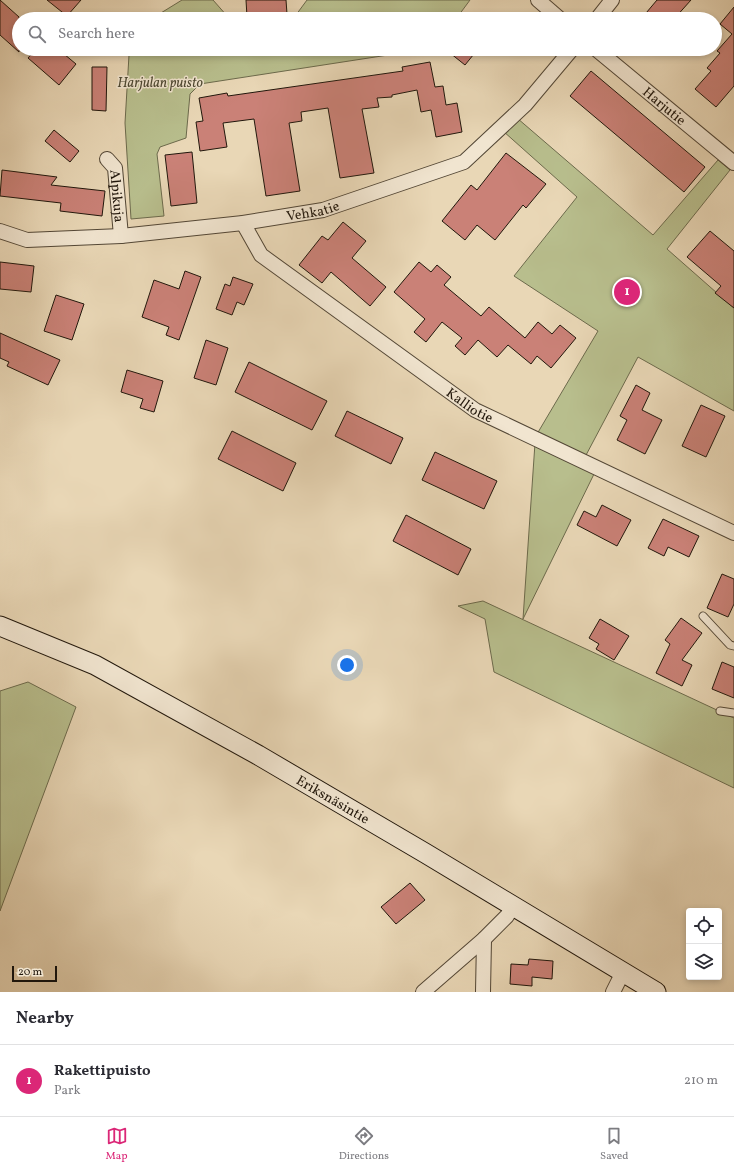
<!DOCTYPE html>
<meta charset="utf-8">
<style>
:root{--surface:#fff;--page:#f7f7f7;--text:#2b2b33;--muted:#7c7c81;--line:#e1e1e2;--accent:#db2777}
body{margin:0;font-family:Vollkorn,serif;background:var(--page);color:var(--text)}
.controls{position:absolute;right:12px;bottom:12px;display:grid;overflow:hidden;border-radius:4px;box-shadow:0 2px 6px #0003}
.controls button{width:36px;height:36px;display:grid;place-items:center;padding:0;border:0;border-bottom:1px solid var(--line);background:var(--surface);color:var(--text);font:20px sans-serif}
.scale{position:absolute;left:12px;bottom:10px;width:45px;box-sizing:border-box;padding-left:4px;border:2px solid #21170c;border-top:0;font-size:11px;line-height:14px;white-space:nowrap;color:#21170c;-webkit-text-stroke:3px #f1e5d0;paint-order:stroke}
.you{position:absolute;left:347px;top:665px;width:14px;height:14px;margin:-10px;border:3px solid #fff;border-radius:50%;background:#1a73e8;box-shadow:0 0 0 6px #1a73e833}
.badge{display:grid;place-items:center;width:26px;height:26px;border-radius:50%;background:var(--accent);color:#fff;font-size:13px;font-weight:700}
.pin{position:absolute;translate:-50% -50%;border:2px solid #fff;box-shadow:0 1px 4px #0006}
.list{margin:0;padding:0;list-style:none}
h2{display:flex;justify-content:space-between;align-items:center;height:52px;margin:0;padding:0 16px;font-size:17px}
h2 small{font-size:13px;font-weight:400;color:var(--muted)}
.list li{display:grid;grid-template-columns:26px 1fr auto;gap:12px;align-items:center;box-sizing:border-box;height:72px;padding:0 16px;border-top:1px solid var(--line)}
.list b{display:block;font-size:15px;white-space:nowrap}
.list p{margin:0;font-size:13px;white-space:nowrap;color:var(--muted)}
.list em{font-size:13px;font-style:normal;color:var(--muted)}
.icon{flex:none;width:22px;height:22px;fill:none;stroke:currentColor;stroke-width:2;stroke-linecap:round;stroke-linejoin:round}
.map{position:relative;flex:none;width:734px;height:992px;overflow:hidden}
.search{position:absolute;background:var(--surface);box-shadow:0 2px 6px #0003;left:12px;right:12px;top:12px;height:44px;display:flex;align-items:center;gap:10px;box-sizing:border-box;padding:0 14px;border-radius:22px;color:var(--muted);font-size:15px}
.sheet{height:124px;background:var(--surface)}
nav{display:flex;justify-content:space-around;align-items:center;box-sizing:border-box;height:56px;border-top:1px solid var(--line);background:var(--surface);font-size:11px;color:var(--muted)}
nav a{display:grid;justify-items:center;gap:2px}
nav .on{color:var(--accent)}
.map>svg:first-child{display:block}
</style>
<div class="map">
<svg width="734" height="992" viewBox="0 0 734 992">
<rect width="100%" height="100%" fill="#e9d7b6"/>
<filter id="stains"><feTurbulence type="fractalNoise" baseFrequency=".005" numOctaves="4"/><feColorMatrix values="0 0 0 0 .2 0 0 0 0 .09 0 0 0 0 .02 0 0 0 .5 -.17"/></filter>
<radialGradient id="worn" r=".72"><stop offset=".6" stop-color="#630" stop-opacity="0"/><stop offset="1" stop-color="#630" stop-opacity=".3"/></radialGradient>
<g fill="#b8be8d" stroke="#6c6a4c">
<path d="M182,0h31l15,17 5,2h-80l3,-3z"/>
<path d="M307,0h163l-14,19h-163z"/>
<path d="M132,49h295l-227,35 -10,10 -4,44 -26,9 -3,7 7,62 -33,3 -6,-96 4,-68z"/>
<path d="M517,118l136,117 65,-75 12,10 -63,79 67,59v103l-96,-54 -53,100 -48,-23 61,-103 -84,-55 63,-79 -74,-66z"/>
<path d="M535,443l60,29 -72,147z"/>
<path d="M483,601l251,117v70l-240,-116 -9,-53 -27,-13z"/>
<path d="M28,682l48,25 -76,204v-220z"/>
</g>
<g fill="#ca8177" stroke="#21170c">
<path d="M0,0l19,17v35l-19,-17z"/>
<path d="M47,0h34l-14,16z"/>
<path d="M246,0h40l1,14 -40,3z"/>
<path d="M657,0h34l-17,19h-33z"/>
<path d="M734,7v79l-18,21 -21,-18 16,-18 -4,-3 13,-15 -3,-2 15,-17 -12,-10z"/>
<path d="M36,49h22l18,15 -17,21 -31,-27z"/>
<path d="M445,49h33l-13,16z"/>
<path d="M430,62l5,25 8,-1 3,19 11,-2 5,29 -26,5 -5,-27 -10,2 -4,-22 -25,5v2l-15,1 2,9 -17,2 12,64 -34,5 -12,-70 -27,4 1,9 -13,2 11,68 -34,5 -12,-77 -31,4 4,24 -27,4 -4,-29 7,-1 -4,-23 28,-5 1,3 175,-25 -1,-4z"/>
<path d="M92,67h15l-1,44 -14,-1z"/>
<path d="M591,71l114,96 -21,25 -114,-96z"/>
<path d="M54,130l25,21 -9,11 -25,-21z"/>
<path d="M192,152l5,51 -26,3 -6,-51z"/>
<path d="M506,153l40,31 -20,24 -3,-3 -28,35 -18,-15 -12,15 -23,-19 29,-36 6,5z"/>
<path d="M2,170l55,7 -6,8 54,6 -3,25 -42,-5 1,-8 -61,-7z"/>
<path d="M343,222l23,19 -14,17 34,29 -16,19 -39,-34 -9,11 -23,-18 23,-29 6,4z"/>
<path d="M710,231l24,20v57l-19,-15 6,-7 -34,-29z"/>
<path d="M0,262l34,4 -3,26 -31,-3z"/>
<path d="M419,262l12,10 6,-7 14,12 -7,8 37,31 8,-9 36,31 13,-16 14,12 8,-9 16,13 -25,30 -14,-12 -6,8 -23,-19 -11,12 -19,-17 -13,15 -10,-9 7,-8 -20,-16 -16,20 -12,-10 11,-13 -31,-27z"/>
<path d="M185,271l16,6 -22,63 -13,-5 3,-8 -27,-10 12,-37 25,9z"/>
<path d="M233,277l20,7 -9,21 -7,-3 -5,13 -16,-6 9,-25 5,2z"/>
<path d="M56,295l28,9 -12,36 -28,-9z"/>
<path d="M0,333l60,27 -12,25 -41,-19 2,-4 -9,-4z"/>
<path d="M206,340l22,8 -12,37 -22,-7z"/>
<path d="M249,362l78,39 -15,29 -77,-38z"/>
<path d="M127,370l36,11 -9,31 -14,-4 3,-9 -22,-7z"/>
<path d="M636,385l14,8 -8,17 20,10 -17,34 -28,-14 10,-20 -7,-4z"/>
<path d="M701,405l24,11 -19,41 -24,-11z"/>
<path d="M347,411l56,27 -12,26 -56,-28z"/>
<path d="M232,431l64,32 -13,28 -65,-32z"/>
<path d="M435,452l62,29 -13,28 -62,-29z"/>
<path d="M602,505l29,15 -14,26 -40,-21 7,-14 12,6z"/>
<path d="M406,515l65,34 -13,26 -65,-34z"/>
<path d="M663,519l36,17 -10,21 -21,-10 -4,9 -16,-8z"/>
<path d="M722,574l12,5v25l-6,13 -21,-9z"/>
<path d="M681,618l21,15 -20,27 10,5 -10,21 -26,-13 14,-29 -5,-4z"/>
<path d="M600,619l29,17 -15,24 -18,-11 3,-5 -10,-6z"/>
<path d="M722,662l12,5v31l-22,-9z"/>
<path d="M410,883l15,17 -29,24 -15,-17z"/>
<path d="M529,959l24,2 -1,18 -20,-2v9l-22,-2 1,-20 17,1z"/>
</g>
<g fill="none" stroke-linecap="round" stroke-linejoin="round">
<g stroke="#534736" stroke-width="9">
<g id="lane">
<path d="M703,616l27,29 4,1"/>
<path d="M720,711l14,2"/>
</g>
</g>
<g stroke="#534736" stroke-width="16">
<g id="street">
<path d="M538,0l22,19"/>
<path d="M597,19l15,-19"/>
<path id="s1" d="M596,49l138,114"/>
<path id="s2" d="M107,159l8,9 6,68"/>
<path id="s3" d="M243,223l18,32 214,155 259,123"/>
<path id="s4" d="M0,231l27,9 94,-4 122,-13 80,-13 141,-48 61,-57 47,-56"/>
<path d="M423,992l61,-53 23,-23 6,-10"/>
<path d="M483,992l1,-53"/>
<path d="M613,992l10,-20"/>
</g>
</g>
<g stroke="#21170c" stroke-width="21">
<g id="secondary">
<path id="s5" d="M0,626l95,39 163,90 167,98 231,139"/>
</g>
</g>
<use href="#lane" stroke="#f1e5d0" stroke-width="7"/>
<use href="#street" stroke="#f1e5d0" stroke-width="14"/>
<use href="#secondary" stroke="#f1e5d0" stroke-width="19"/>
</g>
<g text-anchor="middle" stroke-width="3" stroke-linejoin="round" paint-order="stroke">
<g font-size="14" font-style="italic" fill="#4e4933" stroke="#f1e5d0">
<text x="160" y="87">Harjulan puisto</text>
</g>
<g font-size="14" fill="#21170c" stroke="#f1e5d0">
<text dy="5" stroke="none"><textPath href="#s1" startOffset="89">Harjutie</textPath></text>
<text dy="5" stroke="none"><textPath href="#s2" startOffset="40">Alpikuja</textPath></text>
<text dy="5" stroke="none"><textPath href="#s4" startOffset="316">Vehkatie</textPath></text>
<text dy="5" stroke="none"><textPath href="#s3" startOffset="294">Kalliotie</textPath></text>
<text dy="5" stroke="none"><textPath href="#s5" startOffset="376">Eriksnäsintie</textPath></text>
</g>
</g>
<rect width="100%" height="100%" filter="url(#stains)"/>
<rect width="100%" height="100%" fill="url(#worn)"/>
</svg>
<div class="controls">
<button><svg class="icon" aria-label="locate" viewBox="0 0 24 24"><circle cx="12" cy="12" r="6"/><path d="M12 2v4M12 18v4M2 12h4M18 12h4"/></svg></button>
<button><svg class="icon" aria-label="layers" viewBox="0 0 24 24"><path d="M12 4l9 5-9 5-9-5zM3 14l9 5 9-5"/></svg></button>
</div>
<div class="scale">20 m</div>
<div class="you"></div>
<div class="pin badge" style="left:627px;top:292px">1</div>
<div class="search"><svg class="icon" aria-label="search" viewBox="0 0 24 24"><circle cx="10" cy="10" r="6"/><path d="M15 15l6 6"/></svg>Search here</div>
</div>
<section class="sheet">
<h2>Nearby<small></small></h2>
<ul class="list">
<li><span class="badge">1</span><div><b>Rakettipuisto</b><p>Park</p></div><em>210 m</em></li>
</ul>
</section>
<nav>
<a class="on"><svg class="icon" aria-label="map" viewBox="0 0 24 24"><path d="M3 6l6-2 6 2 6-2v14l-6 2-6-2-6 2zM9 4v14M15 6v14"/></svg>Map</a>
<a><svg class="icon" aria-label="directions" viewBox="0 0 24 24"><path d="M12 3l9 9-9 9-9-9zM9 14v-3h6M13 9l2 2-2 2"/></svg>Directions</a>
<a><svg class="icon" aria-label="saved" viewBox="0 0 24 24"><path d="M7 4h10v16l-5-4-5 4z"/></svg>Saved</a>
</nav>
